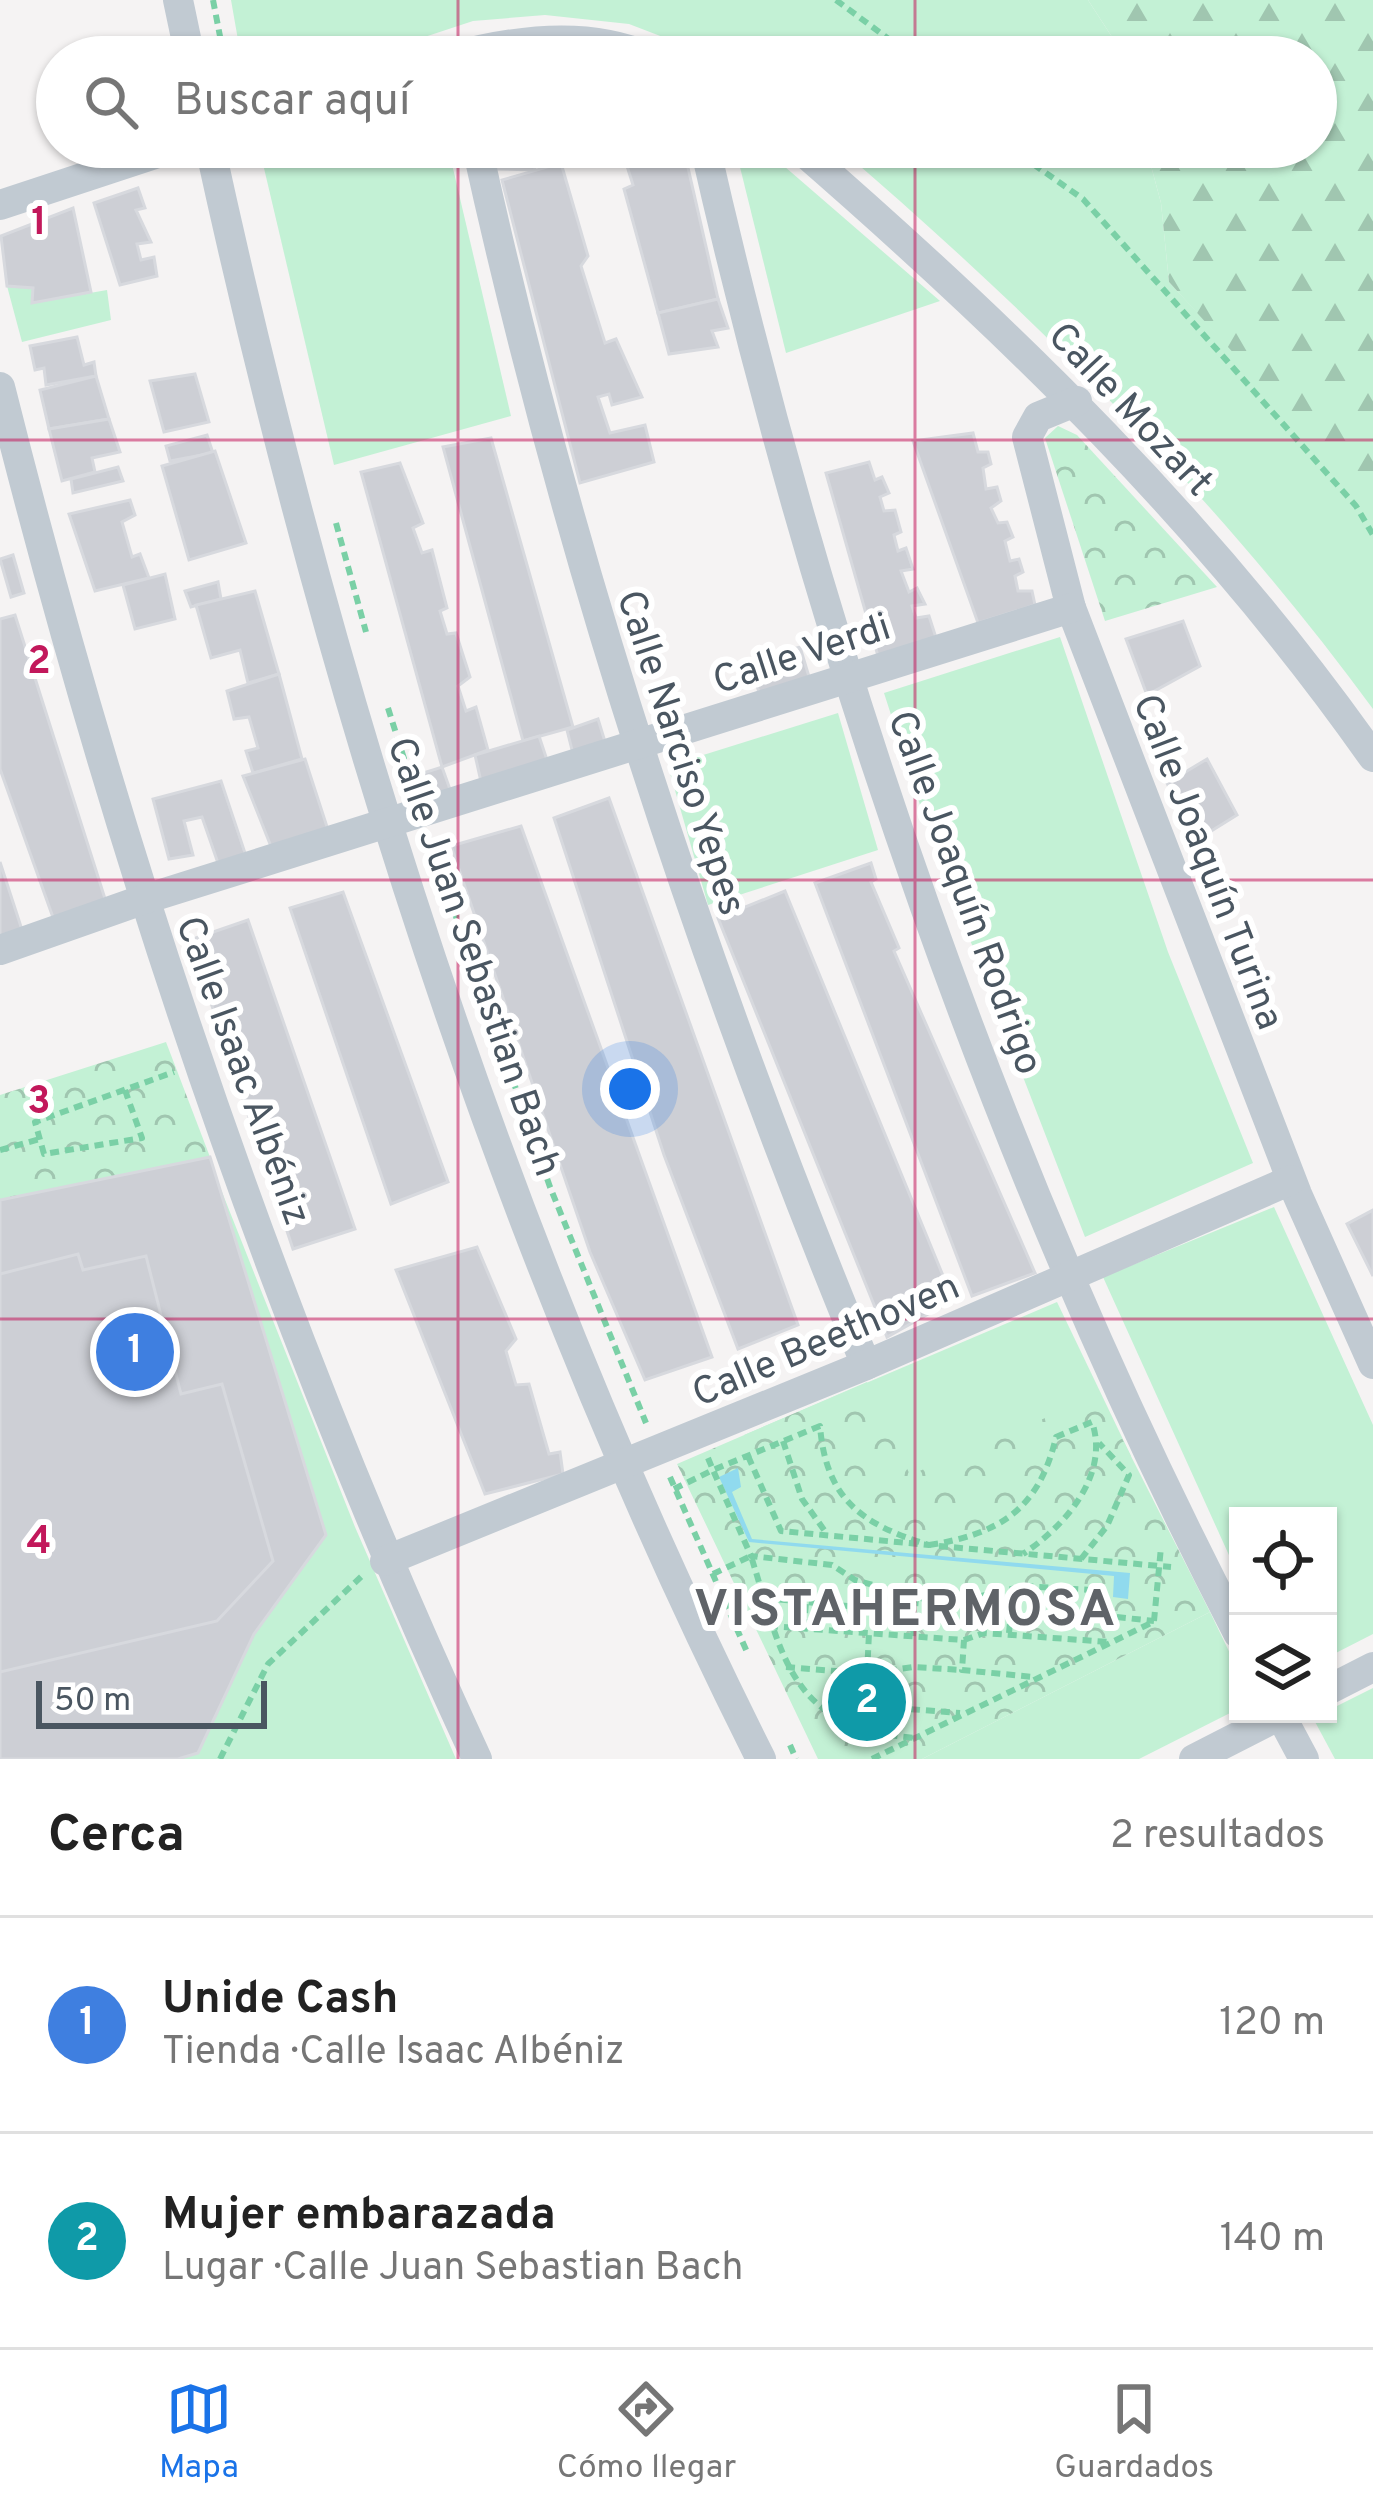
<!DOCTYPE html>
<html lang="es">
<meta charset="utf-8">
<style>
:root{--surface:#fff;--page:#f2f2f2;--text:#222;--muted:#767676;--line:#e0e0e0;--accent:#1a73e8}
body{margin:0;font-family:Overpass,sans-serif;background:var(--page);color:var(--text)}
.controls{position:absolute;right:36px;bottom:36px;display:grid;overflow:hidden;border-radius:0px;box-shadow:0 3px 9px #0004}
.controls button{width:108px;height:108px;display:grid;place-items:center;padding:0;border:0;border-bottom:3px solid var(--line);background:var(--surface);color:var(--text);font:60px sans-serif}
.scale{position:absolute;left:36px;bottom:30px;width:231px;box-sizing:border-box;padding-left:12px;border:6px solid #4a5661;border-top:0;font-size:33px;line-height:42px;white-space:nowrap;color:#4a5661;-webkit-text-stroke:9px #fff;paint-order:stroke}
.you{position:absolute;left:630px;top:1089px;width:42px;height:42px;margin:-30px;border:9px solid #fff;border-radius:50%;background:#1a73e8;box-shadow:0 0 0 18px #1a73e833}
.badge{display:grid;place-items:center;width:78px;height:78px;border-radius:50%;background:var(--accent);color:#fff;font-size:39px;font-weight:700}
.pin{position:absolute;translate:-50% -50%;border:6px solid #fff;box-shadow:0 3px 12px #0006}
.list{margin:0;padding:0;list-style:none}
h2{display:flex;justify-content:space-between;align-items:center;height:156px;margin:0;padding:0 48px;font-size:51px}
h2 small{font-size:39px;font-weight:400;color:var(--muted)}
.list li{display:grid;grid-template-columns:78px 1fr auto;gap:36px;align-items:center;box-sizing:border-box;height:216px;padding:0 48px;border-top:3px solid var(--line)}
.list b{display:block;font-size:45px;white-space:nowrap}
.list p{margin:0;font-size:39px;white-space:nowrap;color:var(--muted)}
.list em{font-size:39px;font-style:normal;color:var(--muted)}
.icon{flex:none;width:66px;height:66px;fill:none;stroke:currentColor;stroke-width:2;stroke-linecap:round;stroke-linejoin:round}
.map{position:relative;flex:none;width:1373px;height:1759px;overflow:hidden}
.search{position:absolute;background:var(--surface);box-shadow:0 3px 9px #0004;left:36px;right:36px;top:36px;height:132px;display:flex;align-items:center;gap:30px;box-sizing:border-box;padding:0 42px;border-radius:66px;color:var(--muted);font-size:45px}
.sheet{height:588px;background:var(--surface)}
nav{display:flex;justify-content:space-around;align-items:center;box-sizing:border-box;height:168px;border-top:3px solid var(--line);background:var(--surface);font-size:33px;color:var(--muted)}
nav a{display:grid;justify-items:center;gap:6px}
nav .on{color:var(--accent)}
.map>svg:first-child{display:block}
</style>
<div class="map">
<svg width="1373" height="1759" viewBox="0 0 1373 1759">
<defs>
<pattern id="forest-firs" width="22" height="20" patternUnits="userSpaceOnUse" patternTransform="scale(3)"><rect width="22" height="20" fill="#c3f1d5"/><path d="M5 1l3.5 6h-7zM16 11l3.5 6h-7z" fill="#a0c6b0"/></pattern>
<pattern id="park-crowns" width="20" height="18" patternUnits="userSpaceOnUse" patternTransform="scale(3)"><rect width="20" height="18" fill="#c3f1d5"/><path d="M2 6a3 3 0 1 1 6 0M12 15a3 3 0 1 1 6 0" fill="none" stroke="#a0c6b0"/></pattern>
</defs>
<rect width="100%" height="100%" fill="#f5f3f3"/>
<g fill="#c3f1d5">
<path d="M231,0h857l37,57h-410l-86,-33 -84,-9 -72,6 -109,36h-123z"/>
<path d="M259,147h189l63,269 -177,49z"/>
<path d="M735,147h27l178,154 -154,52z"/>
<path d="M838,147h308l15,56 8,79 204,221v206c-154,-210 -337,-392 -535,-562z"/>
<path d="M7,286l26,2v15l74,-13 4,30 -89,22z"/>
<path d="M1060,637l108,315 85,211 -168,74 -154,-398 -47,-146z"/>
<path d="M838,713l40,137 -170,55 -40,-139z"/>
<path d="M218,1182l137,345 101,232h-278l20,-6 56,-119 72,-99z"/>
<path d="M1274,1207l99,218v209l-45,23v-141h-90v59l-135,-298z"/>
<path d="M1057,1302l74,154 -128,53 -259,-74z"/>
<path d="M1210,1612l28,58v39l-99,50h-217z"/>
<path d="M1373,1688v71h-38l-22,-41z"/>
</g>
<path fill="url(#forest-firs)" d="M1088,0h285v507l-204,-225 -8,-79 -15,-56h170v-90h-191z"/>
<g fill="url(#park-crowns)">
<path d="M1058,426l19,9 140,152 -112,34 -60,-183z"/>
<path d="M166,1042l44,115 -210,43v-105z"/>
<path d="M867,1382l43,93 190,-80 110,217 -288,147h-104l-141,-295z"/>
</g>
<path fill="#90daee" d="M738,1468l3,19 -9,5 20,47 378,34 -2,26 -15,-2 1,-21 -365,-34 -30,-65z"/>
<g fill="#cdcfd5" stroke="#d7d9de" stroke-width="3">
<path d="M491,147h40l4,23 -37,-1z"/>
<path d="M621,147h55l-8,3 4,13 14,-4 32,140 -60,14 -34,-124 9,-4z"/>
<path d="M561,163l27,93 -7,10 24,77 11,-4 26,58 -30,8 -3,-11 -11,3 12,36 35,-8 9,37 -74,21 -78,-303z"/>
<path d="M138,188l7,20 -9,2 15,32 -14,2 4,16 13,-3 3,19 -37,9 -26,-82z"/>
<path d="M73,208l18,84 -59,11 1,-15 -26,-2 -6,-50z"/>
<path d="M718,299l10,29 -16,3 6,16 -49,7 -11,-41z"/>
<path d="M77,337l7,28 10,-3 2,14 -50,9 -2,-17 -9,2 -5,-24z"/>
<path d="M195,374l14,48 -45,10 -14,-51z"/>
<path d="M96,376l13,43 -60,10 -9,-39z"/>
<path d="M109,419l11,33 -28,6 3,14 -33,9 -13,-52z"/>
<path d="M973,433l5,19h10l3,12 -8,4 3,21 11,-2 4,14 -10,7 7,15 9,-1 6,15 -8,4 5,20 9,-2 4,13 -8,4 3,15h14l3,14 -57,18 -65,-182z"/>
<path d="M207,435l6,18 -43,8 -4,-15z"/>
<path d="M491,438l82,289 -50,14 -80,-294z"/>
<path d="M215,451l31,92 -57,17 -27,-94z"/>
<path d="M869,462l6,18 7,-3 7,16 -9,4 4,14 11,-1 6,22 -7,3 4,16 8,-3 7,21 -12,2 8,21 8,-4 8,16 -13,2 4,12 13,-2 9,28 -60,12 -52,-183z"/>
<path d="M400,463l23,60 -10,5 9,25 10,-3 15,58 -7,3 7,23 9,-1 14,44 -12,9 8,25 10,-4 12,43 -46,17 -81,-295z"/>
<path d="M118,467l5,14 -50,12 -2,-14z"/>
<path d="M130,500l5,15 -13,7 10,35 8,-3 9,24 -54,13 -26,-77z"/>
<path d="M13,555l11,38 -13,4 -11,-38z"/>
<path d="M165,574l10,45 -40,10 -12,-44z"/>
<path d="M218,582l3,17 -30,8 -6,-16z"/>
<path d="M255,591l24,83 -31,9 -8,-33 -29,8 -15,-53z"/>
<path d="M15,615l92,290 -52,18 -55,-154v-150z"/>
<path d="M1183,621l17,45 -53,29 -21,-56z"/>
<path d="M800,647l10,33 -50,16 -10,-35z"/>
<path d="M279,674l23,85 -49,14 -7,-22 12,-3 -9,-31 -15,2 -7,-28z"/>
<path d="M598,719l8,26 -33,9 -6,-24z"/>
<path d="M539,736l10,30 -67,20 -7,-31z"/>
<path d="M305,759l24,74 -57,16 -29,-73z"/>
<path d="M1207,759l30,56 -42,26 -28,-58z"/>
<path d="M442,767l10,28 -25,9 -10,-29z"/>
<path d="M221,781l25,75 -27,10 -17,-49 -18,4 9,34 -24,4 -16,-60z"/>
<path d="M609,798l189,527 -60,24 -74,-194 -110,-337z"/>
<path d="M521,826l191,531 -67,23 -55,-128 -139,-406z"/>
<path d="M0,862l24,74 -24,8z"/>
<path d="M871,863l5,16 -5,3 28,66 -5,3 141,322 -63,23 -157,-413z"/>
<path d="M785,891l168,409 -66,37 -169,-419z"/>
<path d="M343,892l105,290 -57,22 -101,-296z"/>
<path d="M248,920l107,309 -62,20 -103,-309z"/>
<path d="M210,1157l116,378 -72,99 -56,119 -20,6h-178v-559z"/>
<path d="M1373,1210v66l-26,-52z"/>
<path d="M477,1247l39,92 -10,12 10,34 13,-1 20,70 11,-2 3,22 -78,20 -89,-224z"/>
<path d="M78,1254l5,16 63,-14 35,138 41,-10 51,177 -56,60 -217,51v-398z"/>
</g>
<g fill="none" stroke-linecap="round" stroke-linejoin="round">
<g stroke="#7ad0a6" stroke-width="6" stroke-dasharray="9 6" stroke-linecap="butt">
<path d="M213,0l11,57"/>
<path d="M836,0l77,57"/>
<path d="M401,57l24,-8"/>
<path d="M1009,147l74,52 273,307 17,29"/>
<path d="M336,523l30,109"/>
<path d="M388,708l25,79"/>
<path d="M429,839l121,348 96,236"/>
<path d="M125,1090l17,48 -98,16 -9,-32 139,-50"/>
<path d="M0,1150l40,-11"/>
<path d="M783,1441l19,58 25,35"/>
<path d="M708,1458l5,12 107,-44c6,75 44,99 109,119l-148,-14 -33,-75"/>
<path d="M670,1477l77,175"/>
<path d="M674,1489l39,-19 38,86 81,9 23,15 69,19 35,2 65,-15 67,4 -3,24 66,7"/>
<path d="M929,1545c70,-11 110,-35 127,-108l36,-15c18,53 -27,104 -69,132"/>
<path d="M939,1546l232,21"/>
<path d="M1081,1559l26,-33 22,-51 -30,-32"/>
<path d="M713,1574l38,-18c32,102 39,173 165,182"/>
<path d="M764,1598l94,9 44,-11"/>
<path d="M1154,1621l7,-74"/>
<path d="M769,1626l195,14 -2,30 71,7"/>
<path d="M804,1628l2,-26"/>
<path d="M1009,1633l4,-44"/>
<path d="M913,1636l3,-39"/>
<path d="M964,1640l20,-7 125,9"/>
<path d="M786,1667l74,6"/>
<path d="M873,1673l40,-6 49,3"/>
<circle cx="867" cy="1702" r="28"/>
<path d="M867,1674l2,-41"/>
<path d="M896,1708l64,5"/>
<path d="M790,1745l6,14"/>
<path d="M220,1759l48,-95 95,-89"/>
<path d="M872,1759l279,-136"/>
</g>
<g stroke="#c1cad2" stroke-width="30">
<path d="M178,0l12,57"/>
<path d="M452,57c62,-17 135,-27 196,0"/>
<path d="M210,147c121,555 295,1103 551,1612"/>
<path d="M477,147c92,418 226,823 389,1218"/>
<path d="M705,147c115,505 294,1026 533,1486"/>
<path d="M798,147c213,185 412,378 575,610"/>
<path d="M0,205l176,-58"/>
<path d="M0,387c118,470 273,932 477,1372"/>
<path d="M1077,401l-39,16 -11,20 44,171 226,586 76,170"/>
<path d="M0,950l142,-50 929,-292"/>
<path d="M385,1561l481,-196 425,-185"/>
<path d="M1328,1690l45,-23"/>
<path d="M1280,1714l24,45"/>
<path d="M1194,1759l88,-45"/>
</g>
</g>
<path fill="none" stroke="#c2185b" stroke-width="3" stroke-opacity="0.55" d="M458,0v57M915,0v57M458,147v1612M915,147v1612M0,440h1373M0,880h1373M0,1319h1373"/>
<g text-anchor="middle" stroke-width="12" stroke-linejoin="round" paint-order="stroke">
<g font-size="39" fill="#4a5661" stroke="#fff">
<text transform="translate(1132 408) rotate(47)" y="14">Calle Mozart</text>
<text transform="translate(801 652) rotate(-18)" y="14">Calle Verdi</text>
<text transform="translate(683 752) rotate(72)" y="14">Calle Narciso Yepes</text>
<text transform="translate(1210 861) rotate(69)" y="14">Calle Joaquín Turina</text>
<text transform="translate(967 892) rotate(70)" y="14">Calle Joaquín Rodrigo</text>
<text transform="translate(476 956) rotate(71)" y="14">Calle Juan Sebastian Bach</text>
<text transform="translate(245 1070) rotate(70)" y="14">Calle Isaac Albéniz</text>
<text transform="translate(825 1338) rotate(-23)" y="14">Calle Beethoven</text>
</g>
<g font-size="51" font-weight="bold" letter-spacing="3" fill="#5f6368" stroke="#fff">
<text x="906" y="1625">VISTAHERMOSA</text>
</g>
</g>
<g font-size="39" text-anchor="middle" font-weight="bold" fill="#c2185b" stroke="#fff" stroke-width="12" stroke-linejoin="round" paint-order="stroke">
<text x="39" y="234">1</text>
<text x="39" y="673">2</text>
<text x="39" y="1113">3</text>
<text x="39" y="1553">4</text>
</g>
</svg>
<div class="controls">
<button><svg class="icon" aria-label="locate" viewBox="0 0 24 24"><circle cx="12" cy="12" r="6"/><path d="M12 2v4M12 18v4M2 12h4M18 12h4"/></svg></button>
<button><svg class="icon" aria-label="layers" viewBox="0 0 24 24"><path d="M12 4l9 5-9 5-9-5zM3 14l9 5 9-5"/></svg></button>
</div>
<div class="scale">50 m</div>
<div class="you"></div>
<div class="pin badge" style="left:135px;top:1352px;background:#3f7fe0">1</div>
<div class="pin badge" style="left:867px;top:1702px;background:#0f9aa8">2</div>
<div class="search"><svg class="icon" aria-label="search" viewBox="0 0 24 24"><circle cx="10" cy="10" r="6"/><path d="M15 15l6 6"/></svg>Buscar aquí</div>
</div>
<section class="sheet">
<h2>Cerca<small>2 resultados</small></h2>
<ul class="list">
<li><span class="badge" style="background:#3f7fe0">1</span><div><b>Unide Cash</b><p>Tienda · Calle Isaac Albéniz</p></div><em>120 m</em></li>
<li><span class="badge" style="background:#0f9aa8">2</span><div><b>Mujer embarazada</b><p>Lugar · Calle Juan Sebastian Bach</p></div><em>140 m</em></li>
</ul>
</section>
<nav>
<a class="on"><svg class="icon" aria-label="map" viewBox="0 0 24 24"><path d="M3 6l6-2 6 2 6-2v14l-6 2-6-2-6 2zM9 4v14M15 6v14"/></svg>Mapa</a>
<a><svg class="icon" aria-label="directions" viewBox="0 0 24 24"><path d="M12 3l9 9-9 9-9-9zM9 14v-3h6M13 9l2 2-2 2"/></svg>Cómo llegar</a>
<a><svg class="icon" aria-label="saved" viewBox="0 0 24 24"><path d="M7 4h10v16l-5-4-5 4z"/></svg>Guardados</a>
</nav>
